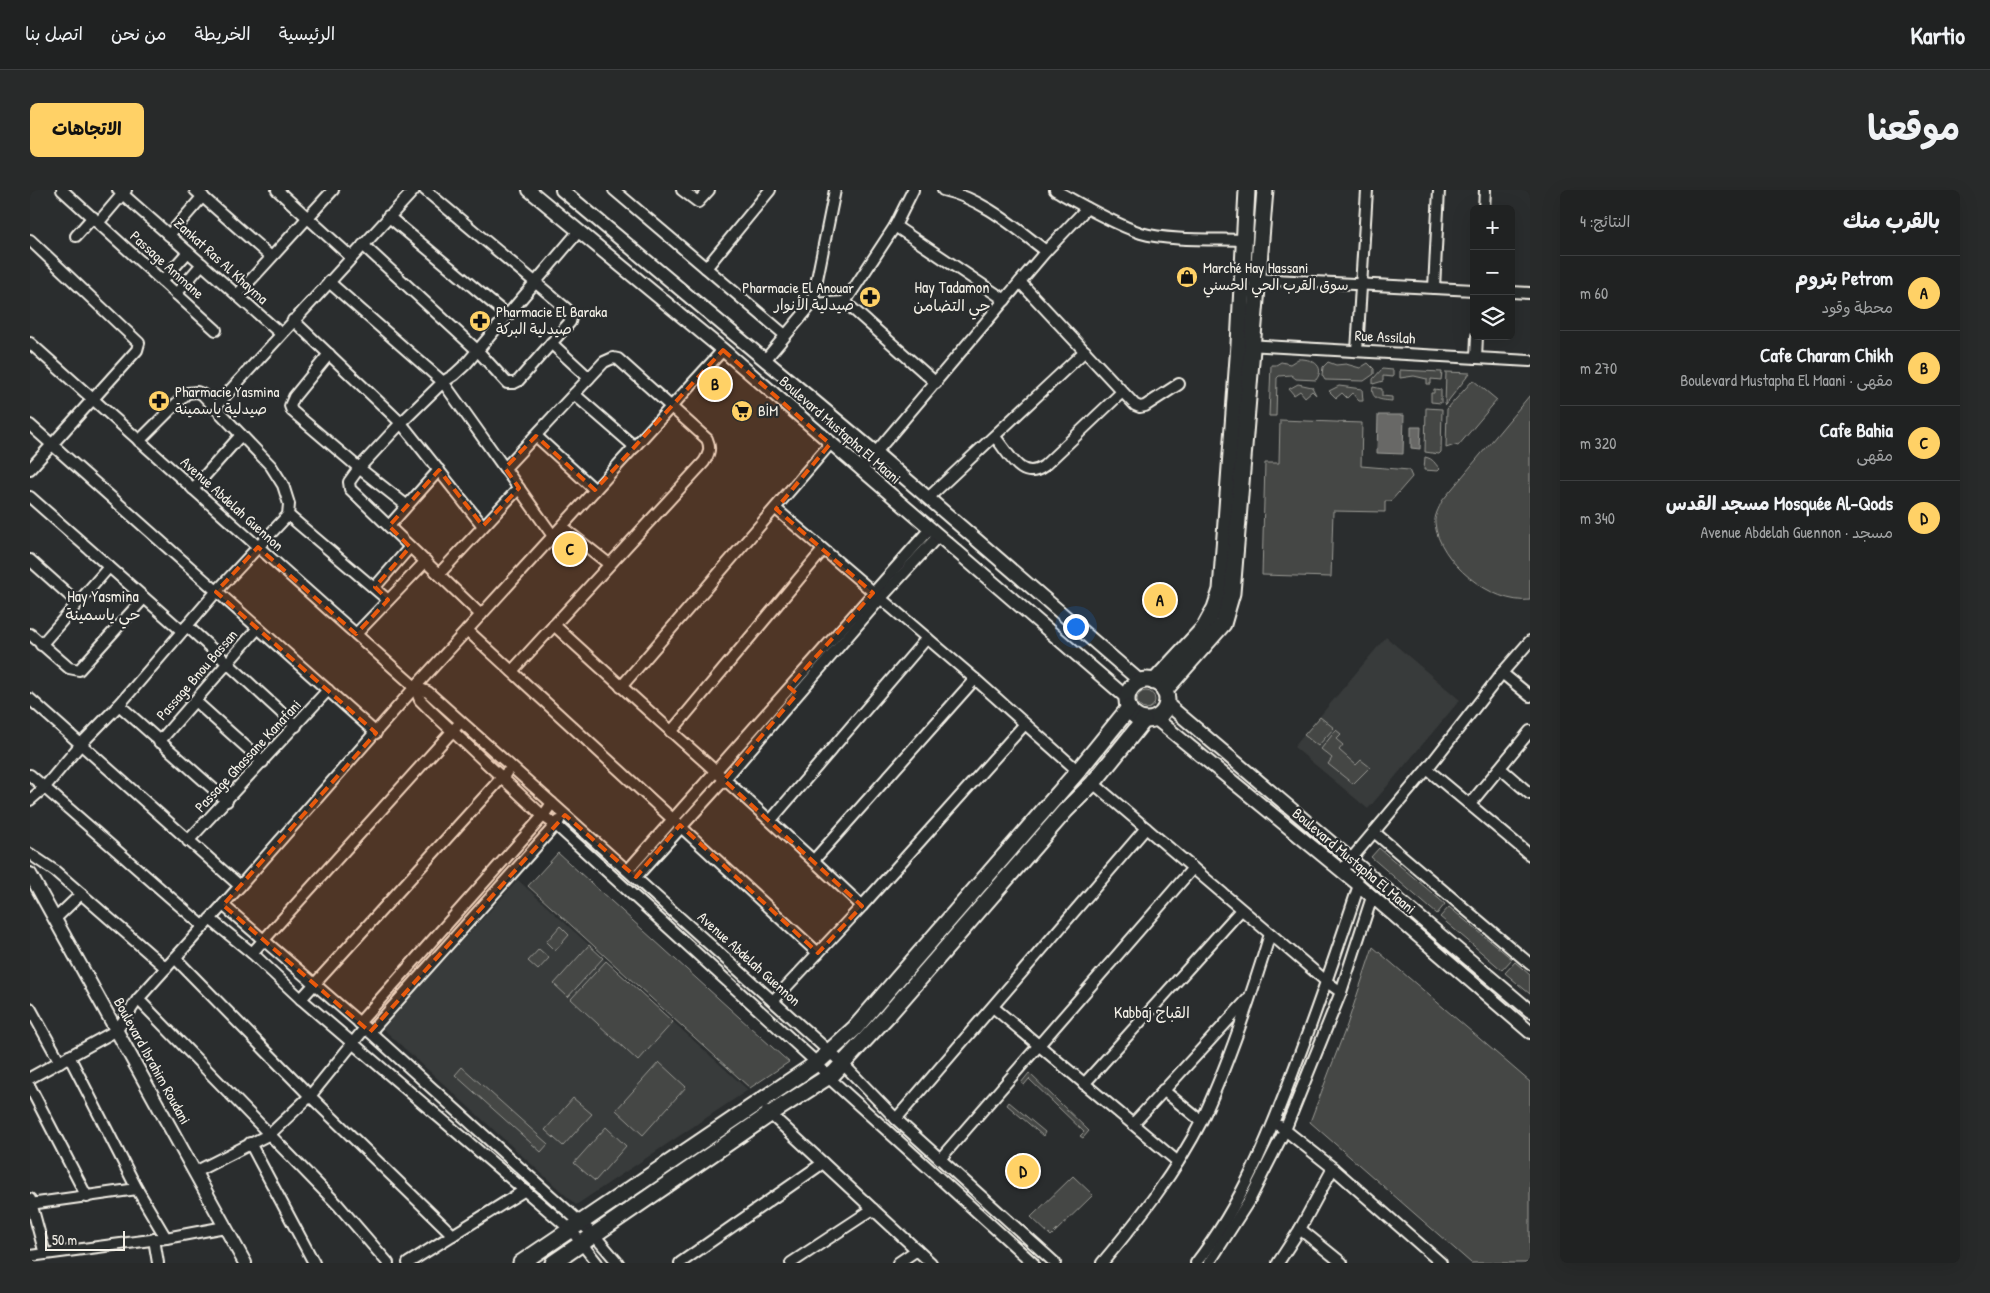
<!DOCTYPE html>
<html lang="ar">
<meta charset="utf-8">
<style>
:root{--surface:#202222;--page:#282a2a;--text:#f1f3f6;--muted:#a2a4a5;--line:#3d3f40;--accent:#ffd166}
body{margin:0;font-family:"Patrick Hand","Playpen Sans Arabic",sans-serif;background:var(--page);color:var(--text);direction:rtl}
.controls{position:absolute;right:15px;top:15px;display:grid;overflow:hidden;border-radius:8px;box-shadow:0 5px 20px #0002}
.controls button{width:45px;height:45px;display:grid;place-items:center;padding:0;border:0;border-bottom:1px solid var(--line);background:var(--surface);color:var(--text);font:25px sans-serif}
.scale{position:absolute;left:15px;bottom:12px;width:80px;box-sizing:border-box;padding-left:5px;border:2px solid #f4f1e8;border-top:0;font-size:14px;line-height:18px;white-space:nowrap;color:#f4f1e8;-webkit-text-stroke:4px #2a2d2e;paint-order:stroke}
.you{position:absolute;left:1045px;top:436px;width:18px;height:18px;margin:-12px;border:4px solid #fff;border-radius:50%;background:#1a73e8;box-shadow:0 0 0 8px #1a73e833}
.badge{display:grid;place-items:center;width:32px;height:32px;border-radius:50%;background:var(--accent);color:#111;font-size:16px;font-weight:700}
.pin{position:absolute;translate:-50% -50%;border:2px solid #fff;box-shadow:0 1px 5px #0006}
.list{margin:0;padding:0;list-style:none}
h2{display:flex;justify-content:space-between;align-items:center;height:65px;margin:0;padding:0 20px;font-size:21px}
h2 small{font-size:16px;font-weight:400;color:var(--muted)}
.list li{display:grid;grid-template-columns:32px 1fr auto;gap:15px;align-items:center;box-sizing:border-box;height:75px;padding:0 20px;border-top:1px solid var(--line)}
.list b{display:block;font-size:19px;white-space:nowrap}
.list p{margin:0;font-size:16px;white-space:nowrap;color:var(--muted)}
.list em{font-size:16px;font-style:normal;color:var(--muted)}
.icon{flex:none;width:28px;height:28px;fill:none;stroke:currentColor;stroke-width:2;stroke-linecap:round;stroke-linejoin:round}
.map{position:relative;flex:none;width:1500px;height:1073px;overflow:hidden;direction:ltr;border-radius:8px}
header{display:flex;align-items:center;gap:30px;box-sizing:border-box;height:70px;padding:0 25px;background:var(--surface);border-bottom:1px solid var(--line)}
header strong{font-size:24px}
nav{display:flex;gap:28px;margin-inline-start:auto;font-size:18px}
.intro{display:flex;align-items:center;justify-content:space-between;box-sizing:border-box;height:120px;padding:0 30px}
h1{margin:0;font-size:35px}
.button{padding:12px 22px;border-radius:8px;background:var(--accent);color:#111;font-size:18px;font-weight:700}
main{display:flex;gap:30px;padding:0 30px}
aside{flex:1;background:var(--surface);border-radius:8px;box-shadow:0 5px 20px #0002}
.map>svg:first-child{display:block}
</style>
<header>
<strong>Kartio</strong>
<nav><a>الرئيسية</a><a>الخريطة</a><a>من نحن</a><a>اتصل بنا</a></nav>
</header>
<div class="intro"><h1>موقعنا</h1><a class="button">الاتجاهات</a></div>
<main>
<aside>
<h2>بالقرب منك<small>النتائج: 4</small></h2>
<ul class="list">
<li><span class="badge">A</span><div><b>Petrom بتروم</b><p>محطة وقود</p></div><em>60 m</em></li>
<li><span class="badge">B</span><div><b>Cafe Charam Chikh</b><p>مقهى · Boulevard Mustapha El Maani</p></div><em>270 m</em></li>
<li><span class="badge">C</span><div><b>Cafe Bahia</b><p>مقهى</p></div><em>320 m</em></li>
<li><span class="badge">D</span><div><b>Mosquée Al-Qods مسجد القدس</b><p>مسجد · Avenue Abdelah Guennon</p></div><em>340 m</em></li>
</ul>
</aside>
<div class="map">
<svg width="1500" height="1073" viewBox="0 0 1500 1073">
<rect width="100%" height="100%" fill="#2a2d2e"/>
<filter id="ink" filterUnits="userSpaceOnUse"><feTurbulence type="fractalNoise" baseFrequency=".02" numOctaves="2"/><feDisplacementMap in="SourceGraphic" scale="10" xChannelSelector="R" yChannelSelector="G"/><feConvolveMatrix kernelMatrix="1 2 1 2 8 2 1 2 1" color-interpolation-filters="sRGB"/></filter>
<g filter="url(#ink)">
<g fill="#373a3a">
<path d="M1356,447l74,63 -92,109 -74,-62z"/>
<path d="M488,690l230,210 -172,115 -194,-177z"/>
</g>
<g fill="#444645" stroke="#9c9c96">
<path d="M1268,169c12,-1 29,6 18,21l-20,-1 -5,-4 -12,1 -2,2 -1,38h-7l2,-51h5l5,-3 9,2z"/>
<path d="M1298,172l8,3 10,-1 14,4 8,-5 6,6v5l-10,7 -39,-1 -3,-5 1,-8z"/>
<path d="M1352,179l11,1v7l-10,-1v5l-10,3v-5z"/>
<path d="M1370,180l42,2 -1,8 -10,-1v5h-4v-5l-13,-3 -14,2z"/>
<path d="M1416,182l24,1 -25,32z"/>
<path d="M1443,190l24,20 -39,46 -3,-1 -9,3 1,-39z"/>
<path d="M1268,194l14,3 4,8 -4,-4 -7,6 -5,-6 -6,4 -5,-6z"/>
<path d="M1309,196l23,3 1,12h-4l-7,-8 -5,5 -5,-5 -6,5 -7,-7z"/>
<path d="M1343,197l9,2v7l10,1v4c-10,-1 -22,-1 -19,-14z"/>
<path d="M1404,199l7,1v13l-10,-1v-9h3z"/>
<path d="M1500,205v205c-38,5 -92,-39 -95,-77 -1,-7 4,-15 7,-22z"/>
<path d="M1396,218l16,1 -1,43 -2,2 -14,-2z"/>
<path d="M1250,230l82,3 -1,43 48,4 3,7 -21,24h-6v11l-52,-1 -2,66 -69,-2 3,-112h14z"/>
<path d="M1395,267c9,2 9,6 15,12l-2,2 -14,-1z"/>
<circle cx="1116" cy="510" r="9"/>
<path d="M1290,527l14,11 -16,18 -14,-11z"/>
<path d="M1306,540l5,4 -5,5 7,6 -4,5 17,15 5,-5 9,7 -17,17 -25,-20 4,-6 -11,-9z"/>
<path d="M1349,658l66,56 -8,10 -66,-57z"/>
<path d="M528,663l224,203 7,6 -39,26 -222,-202z"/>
<path d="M1419,717l63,52 -10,11 -62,-53z"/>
<path d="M530,736l9,9 -14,16 -9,-9z"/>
<path d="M559,755l14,13 -35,39 -14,-13z"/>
<path d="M1343,757l157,135v181h-59l-161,-141 37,-97z"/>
<path d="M509,759l10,9 -11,12 -10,-9z"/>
<path d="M576,771l67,61 -35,39 -67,-62z"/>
<path d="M1485,772l15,13v19l-25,-21z"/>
<path d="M629,872l27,25 -43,48 -27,-25z"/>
<path d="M432,877l86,77 -7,8 -86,-77z"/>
<path d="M999,883l60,58 -6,7 -3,-2 4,-4 -55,-53 -5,6 -3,-2z"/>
<path d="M543,908l19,16 -29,32 -18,-16z"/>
<path d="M979,912l36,30 -2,4 -36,-31z"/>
<path d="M576,937l20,19 -31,35 -21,-18z"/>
<path d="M1043,986l20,19 -42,41 -20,-19z"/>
</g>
<g fill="#676866" stroke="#9f9f9a">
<path d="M1348,225h26l-1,39 -26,-1z"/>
<path d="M1381,237h10l-1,22 -9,-1z"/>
</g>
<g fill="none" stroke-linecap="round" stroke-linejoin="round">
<g stroke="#f4f1e8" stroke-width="14">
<g id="minor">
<path d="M32,0l154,140"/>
<path d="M88,0l163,144"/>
<path d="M165,0l76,67"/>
<path d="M247,0l74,67"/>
<path d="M584,0l171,145"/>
<path d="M652,0l16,12 11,-12"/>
<path d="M913,0c40,9 71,37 103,61"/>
<path d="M1025,0c25,14 59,34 86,43 26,8 75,6 104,7"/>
<path d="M1454,19l1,-19"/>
<path d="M358,26l120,100"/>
<path d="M68,33l28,-33"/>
<path d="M865,36l110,74"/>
<path d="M139,45l34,-39"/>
<path d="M46,46l17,-19"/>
<path d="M0,50l109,103 -2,7 -107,119"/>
<path d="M333,55l115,106 29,32h7l4,-2 52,-59 1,-4 -4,-9 -142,-119"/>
<path d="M676,78l64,-78"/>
<path d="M1223,89l221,11"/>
<path d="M132,91l26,-29"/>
<path d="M299,92l114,100 110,154"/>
<path d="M990,92l115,123 5,2 5,-1 34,-22"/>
<path d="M1404,98l5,-98"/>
<path d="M1481,102l19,1"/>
<path d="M146,104l26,-30"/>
<path d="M207,105l96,-105"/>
<path d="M815,112l50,-76 18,-36"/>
<path d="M782,114l33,-2 91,81"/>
<path d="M263,130l108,103 82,103"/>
<path d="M0,153l385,344 13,5 415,372 53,55 159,144"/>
<path d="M521,153l38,35"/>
<path d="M1217,155l283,16"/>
<path d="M1327,161l10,-161"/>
<path d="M299,164l-35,43 -4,9 2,5 67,57 47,37"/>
<path d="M1446,168l1,-22"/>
<path d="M735,170l47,-56 23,-114"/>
<path d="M544,204l61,53"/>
<path d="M184,218l200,-218"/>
<path d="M0,235l346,308"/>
<path d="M506,246l59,54"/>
<path d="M965,247c14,16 26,46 49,29l78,-74"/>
<path d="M475,278l99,-106 9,-4 5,1 89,80c4,9 2,15 -3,23l-192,209"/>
<path d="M831,280l185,-219 41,-43"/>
<path d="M163,299l48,-54"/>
<path d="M0,307l152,134"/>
<path d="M898,308l157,-147"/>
<path d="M746,319l199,170 103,92"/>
<path d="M258,325l100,85"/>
<path d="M359,336l50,-56"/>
<path d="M532,337l47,37"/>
<path d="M0,370l48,43"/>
<path d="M409,384l80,-86"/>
<path d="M345,397l35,-40"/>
<path d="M451,425l-131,-126 -1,-7 10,-14 42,-45 42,-41 11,-7 12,-11 113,-133"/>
<path d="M524,435c102,94 207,185 308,281"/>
<path d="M157,436l109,100"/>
<path d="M437,440l351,323"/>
<path d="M0,444l39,34 10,2 65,-72"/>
<path d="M326,444l70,-73"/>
<path d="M11,455l68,-78"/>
<path d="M1472,483l28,23"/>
<path d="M385,497l5,13 12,12 111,104 13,9 261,238 11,14 205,186"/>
<path d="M591,497l209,-243"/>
<path d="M0,509l210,187"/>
<path d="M165,511l68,61"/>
<path d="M89,515l108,96"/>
<path d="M641,542l152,-182"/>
<path d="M129,552l99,-114"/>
<path d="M1470,578l30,26"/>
<path d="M1397,579l103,86"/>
<path d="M0,585l173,151"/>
<path d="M1063,593l234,199 14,10"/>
<path d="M0,610l14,-12 37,-44 38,-39 97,-113 72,-77 1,-11 -6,-19 -12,-19 -69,-72 -5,-2 -10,1 -48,48"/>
<path d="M1440,614l60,-73"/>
<path d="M741,630l156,-182"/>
<path d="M1344,642l156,132"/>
<path d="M158,651l140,-151"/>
<path d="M0,664l25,17 111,97"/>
<path d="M784,670l161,-181"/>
<path d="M598,680l302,-341"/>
<path d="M1311,681l86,-102 75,-96 28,-32"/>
<path d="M606,687l88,-97 156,-181 58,-63"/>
<path d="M193,715l147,127 224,203 24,28"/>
<path d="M25,729l26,-25"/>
<path d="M180,729l42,34 49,46 270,231 26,33"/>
<path d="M222,763l205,-227"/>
<path d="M145,768l135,138 143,139"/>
<path d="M108,809l200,206 50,58"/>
<path d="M271,809l205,-226"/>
<path d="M743,811l89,-95 162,-181"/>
<path d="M963,817l185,155"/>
<path d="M0,818l30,54"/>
<path d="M329,833l184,-207 9,-13"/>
<path d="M340,842l189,-211"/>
<path d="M39,866l68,133 29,49"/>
<path d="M0,888l87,-48 21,-31 102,-113 175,-199 308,-337"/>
<path d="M1054,894l157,-174"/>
<path d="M0,897l57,110"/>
<path d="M1133,900l38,31"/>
<path d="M737,921l164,152"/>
<path d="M866,929l250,-291"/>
<path d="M1103,934l114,-124"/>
<path d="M1250,936l53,42 108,95"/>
<path d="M220,953l64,120"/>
<path d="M910,969l253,-291"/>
<path d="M165,982l75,-38 40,-38 55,-68"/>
<path d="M0,1009l15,55"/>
<path d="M0,1014l107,-15"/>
<path d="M1270,1039l42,34"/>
<path d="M124,1049l4,24"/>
<path d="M0,1066l136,-18 59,-11"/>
<path d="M378,1073l117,-73"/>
<path d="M650,1073l143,-100"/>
<path d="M761,1073l82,-54"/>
<path d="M868,1073l19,-13"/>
<path d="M1072,1073c37,-44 74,-91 100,-143 28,-60 49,-123 68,-186"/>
<path d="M1166,1073c46,-59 74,-129 100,-199 23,-59 43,-119 63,-179"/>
<path d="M1179,1073l41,-64 35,-69 56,-138 31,-95"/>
<path d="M1248,1073l22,-34 33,-61"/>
</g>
</g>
<g stroke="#f4f1e8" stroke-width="16">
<g id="tertiary">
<path d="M499,0l194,160 404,348"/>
<path d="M532,0l314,263 265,229"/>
<path d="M1136,513l364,308"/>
<path d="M1125,528l199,163 176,151"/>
<path d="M0,684l215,389"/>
</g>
</g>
<g stroke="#f4f1e8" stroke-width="19">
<g id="secondary">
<circle cx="1117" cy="510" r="20"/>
<path d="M1124,492l50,-54 11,-20 6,-18 18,-246 8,-154"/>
<path d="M1134,501l59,-67 9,-31 33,-403"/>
<path d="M491,1073l296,-200 38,-35 223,-257 51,-63"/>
<path d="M523,1073l217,-149 64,-41 54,-58 177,-204 28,-28 51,-63"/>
</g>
</g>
<use href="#minor" stroke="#2a2d2e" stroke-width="10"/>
<use href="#tertiary" stroke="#2a2d2e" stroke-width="12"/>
<use href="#secondary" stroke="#2a2d2e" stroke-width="15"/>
</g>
</g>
<path fill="#e8590c" fill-opacity="0.2" stroke="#e8590c" stroke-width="4" stroke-dasharray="10 6" stroke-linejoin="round" d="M693,160l107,94 -54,65 97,84 -84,94 8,7 -73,86 138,126 -44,47 -138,-128 -44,52 -71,-62 -195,217 -147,-127 153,-172 -160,-141 42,-45 98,87 32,-34 -13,-13 35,-40 -21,-21 50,-56 44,56 36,-38 -14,-20 31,-32 59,54z"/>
<defs>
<g id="shop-disc" transform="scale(1.125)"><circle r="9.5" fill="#ffd166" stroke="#2a2d2e"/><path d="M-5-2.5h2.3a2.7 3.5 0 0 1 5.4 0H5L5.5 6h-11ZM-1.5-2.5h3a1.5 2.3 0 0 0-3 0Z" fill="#111"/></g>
<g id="pharmacy-disc" transform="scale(1.125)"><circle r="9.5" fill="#ffd166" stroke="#2a2d2e"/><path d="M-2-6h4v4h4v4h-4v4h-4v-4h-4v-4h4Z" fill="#111"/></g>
<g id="supermarket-disc" transform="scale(1.125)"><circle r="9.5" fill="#ffd166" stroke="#2a2d2e"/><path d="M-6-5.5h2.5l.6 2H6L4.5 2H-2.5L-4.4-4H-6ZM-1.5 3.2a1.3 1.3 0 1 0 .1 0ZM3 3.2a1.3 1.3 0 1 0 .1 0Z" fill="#111"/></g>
</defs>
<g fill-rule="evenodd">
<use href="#shop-disc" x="1157" y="87"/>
<use href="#pharmacy-disc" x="840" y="107"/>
<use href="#pharmacy-disc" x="450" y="131"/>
<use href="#pharmacy-disc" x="129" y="211"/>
<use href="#supermarket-disc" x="712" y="221"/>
</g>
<g text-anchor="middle" stroke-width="4.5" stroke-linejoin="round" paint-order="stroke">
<g font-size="15" fill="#f4f1e8" stroke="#2a2d2e">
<text transform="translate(191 71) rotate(42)" y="5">Zankat Ras Al Khayma</text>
<text transform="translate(137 75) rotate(42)" y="5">Passage Ammane</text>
<text transform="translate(1355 147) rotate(3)" y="5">Rue Assilah</text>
<text transform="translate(810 240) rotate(41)" y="5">Boulevard Mustapha El Maani</text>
<text transform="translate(202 314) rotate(42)" y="5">Avenue Abdelah Guennon</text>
<text transform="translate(167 485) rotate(-49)" y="5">Passage Bnou Bassan</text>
<text transform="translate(218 566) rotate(-47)" y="5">Passage Ghassane Kanafani</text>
<text transform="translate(1324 671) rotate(40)" y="5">Boulevard Mustapha El Maani</text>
<text transform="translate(719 769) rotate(42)" y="5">Avenue Abdelah Guennon</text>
<text transform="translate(122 871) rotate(61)" y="5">Boulevard Ibrahim Roudani</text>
</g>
<g font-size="15" fill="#f4f1e8" stroke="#2a2d2e" text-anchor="start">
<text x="1173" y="83">Marché Hay Hassani<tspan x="1173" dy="17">سوق القرب الحي الحسني</tspan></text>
<text x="824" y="103" text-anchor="end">Pharmacie El Anouar<tspan x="824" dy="17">صيدلية الأنوار</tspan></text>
<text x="466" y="127">Pharmacie El Baraka<tspan x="466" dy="17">صيدلية البركة</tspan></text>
<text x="145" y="207">Pharmacie Yasmina<tspan x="145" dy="17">صيدلية ياسمينة</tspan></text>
<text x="728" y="226">BİM</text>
</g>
<g font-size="16" fill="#f4f1e8" stroke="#2a2d2e">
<text x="922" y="103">Hay Tadamon<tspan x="922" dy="18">حي التضامن</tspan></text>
<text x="73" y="412">Hay Yasmina<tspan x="73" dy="18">حي ياسمينة</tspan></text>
<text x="1122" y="828">Kabbaj القباج</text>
</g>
</g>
</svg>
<div class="controls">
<button>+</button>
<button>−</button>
<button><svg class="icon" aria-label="layers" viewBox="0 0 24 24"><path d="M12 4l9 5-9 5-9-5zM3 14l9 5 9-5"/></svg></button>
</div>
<div class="scale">50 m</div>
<div class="you"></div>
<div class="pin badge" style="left:1130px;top:410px">A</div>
<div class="pin badge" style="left:685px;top:194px">B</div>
<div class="pin badge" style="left:540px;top:359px">C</div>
<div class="pin badge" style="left:993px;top:981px">D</div>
</div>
</main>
